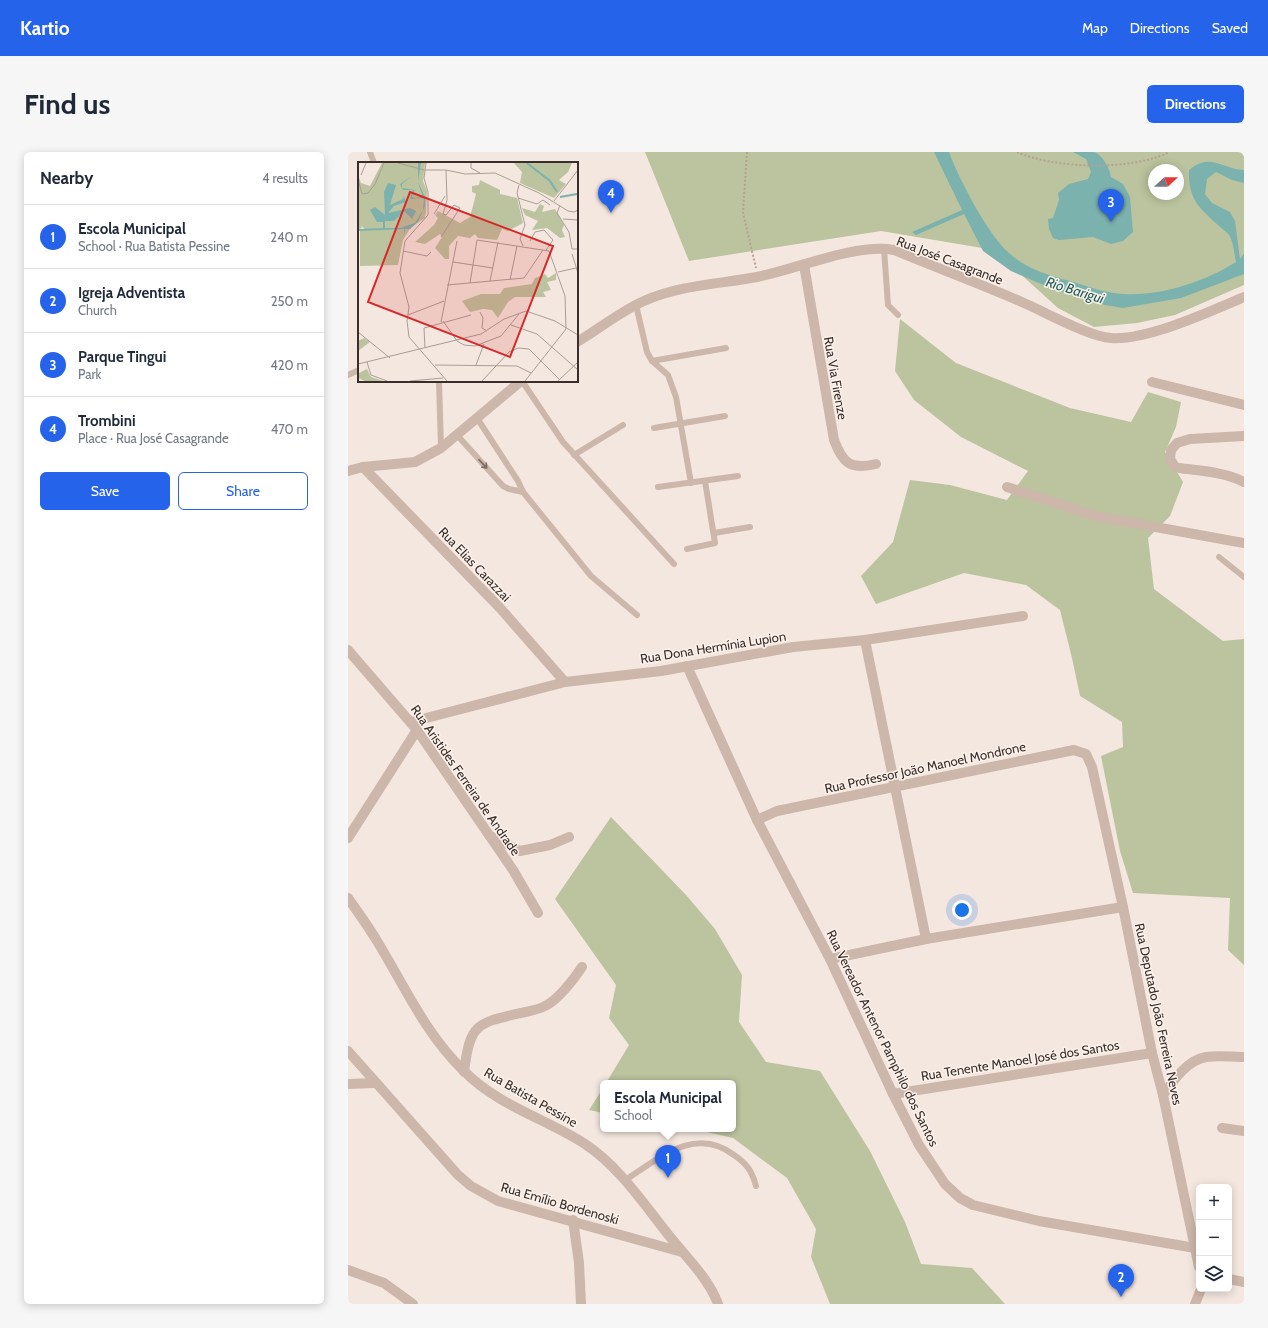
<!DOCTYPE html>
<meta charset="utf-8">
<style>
:root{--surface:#fff;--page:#f6f6f7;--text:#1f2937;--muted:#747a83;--line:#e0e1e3;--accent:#2563eb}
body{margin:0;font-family:Cabin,sans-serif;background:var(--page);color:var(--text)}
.controls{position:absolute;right:12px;bottom:12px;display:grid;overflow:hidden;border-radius:6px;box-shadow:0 2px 10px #0003}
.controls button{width:36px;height:36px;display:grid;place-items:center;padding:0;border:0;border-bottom:1px solid var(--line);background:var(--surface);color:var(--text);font:20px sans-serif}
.compass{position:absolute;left:800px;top:12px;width:36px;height:36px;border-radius:50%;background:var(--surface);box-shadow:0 2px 10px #0003;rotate:69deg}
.you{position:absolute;left:614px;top:758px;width:14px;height:14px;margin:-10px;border:3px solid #fff;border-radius:50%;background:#1a73e8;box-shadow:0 0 0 6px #1a73e833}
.badge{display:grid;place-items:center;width:26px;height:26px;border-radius:50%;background:var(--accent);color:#fff;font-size:13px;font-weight:700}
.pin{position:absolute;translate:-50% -33px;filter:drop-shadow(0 1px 2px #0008)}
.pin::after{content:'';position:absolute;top:21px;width:14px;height:12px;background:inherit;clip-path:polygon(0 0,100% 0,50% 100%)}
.popup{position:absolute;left:252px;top:928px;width:136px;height:52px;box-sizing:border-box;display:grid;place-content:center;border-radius:6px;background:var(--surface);filter:drop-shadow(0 1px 3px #0005);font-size:13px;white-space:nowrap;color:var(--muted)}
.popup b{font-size:15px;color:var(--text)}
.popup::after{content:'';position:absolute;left:50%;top:100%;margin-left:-8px;border:8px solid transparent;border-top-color:var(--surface)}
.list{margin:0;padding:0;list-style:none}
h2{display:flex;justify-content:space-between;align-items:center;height:52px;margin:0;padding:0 16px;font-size:17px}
h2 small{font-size:13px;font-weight:400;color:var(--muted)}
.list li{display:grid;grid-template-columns:26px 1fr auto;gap:12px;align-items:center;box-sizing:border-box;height:64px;padding:0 16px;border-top:1px solid var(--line)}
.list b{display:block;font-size:15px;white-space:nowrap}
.list p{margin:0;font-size:13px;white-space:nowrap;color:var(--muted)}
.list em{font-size:13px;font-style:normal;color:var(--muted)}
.actions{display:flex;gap:8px;padding:12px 16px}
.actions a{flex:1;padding:9px 0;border:1px solid var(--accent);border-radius:6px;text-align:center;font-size:14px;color:var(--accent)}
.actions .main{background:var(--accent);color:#fff}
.icon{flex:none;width:22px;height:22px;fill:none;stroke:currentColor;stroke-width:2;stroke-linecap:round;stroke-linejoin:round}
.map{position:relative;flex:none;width:896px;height:1152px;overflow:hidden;border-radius:6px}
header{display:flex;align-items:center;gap:24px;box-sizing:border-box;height:56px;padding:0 20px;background:var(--accent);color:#fff}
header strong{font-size:19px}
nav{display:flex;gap:22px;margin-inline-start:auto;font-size:14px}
.intro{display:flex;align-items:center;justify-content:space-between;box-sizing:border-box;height:96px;padding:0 24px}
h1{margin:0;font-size:28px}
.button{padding:10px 18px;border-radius:6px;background:var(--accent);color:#fff;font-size:14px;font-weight:700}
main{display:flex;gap:24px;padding:0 24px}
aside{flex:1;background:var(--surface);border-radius:6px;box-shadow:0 2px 10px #0003}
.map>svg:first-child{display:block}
</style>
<header>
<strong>Kartio</strong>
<nav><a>Map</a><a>Directions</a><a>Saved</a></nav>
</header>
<div class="intro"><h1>Find us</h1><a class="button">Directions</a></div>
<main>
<aside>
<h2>Nearby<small>4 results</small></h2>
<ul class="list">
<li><span class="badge">1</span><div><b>Escola Municipal</b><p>School · Rua Batista Pessine</p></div><em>240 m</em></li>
<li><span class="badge">2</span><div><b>Igreja Adventista</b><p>Church</p></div><em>250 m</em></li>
<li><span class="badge">3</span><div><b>Parque Tingui</b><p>Park</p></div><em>420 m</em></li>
<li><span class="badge">4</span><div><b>Trombini</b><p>Place · Rua José Casagrande</p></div><em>470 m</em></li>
</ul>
<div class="actions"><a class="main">Save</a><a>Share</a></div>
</aside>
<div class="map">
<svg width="896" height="1152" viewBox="0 0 896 1152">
<rect width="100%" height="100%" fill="#f4e7df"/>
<g fill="#bbc49e" fill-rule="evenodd">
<path d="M297,0h599v133l-69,30 -38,8 -43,4 -36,-19 -64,-58 -113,-19 -192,30zM806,18h24v24h-24z"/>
<path d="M552,167l56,44 114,45 61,14 17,-30 33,10 -5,25 -11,25 18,30 -13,34 -22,22 6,51 69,52 21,-2v326l-16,-15 2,-52 -97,-5 -13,-42 -19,-95 22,-9 -1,-25 -42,-26 -8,-38 -12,-48 -34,-25 -62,-12 -88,31 -15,-28 32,-34 17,-62 40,5 57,15 21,-29 -67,-34 -47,-37 -19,-29z"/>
<path d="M263,665l75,78 29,34 27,46 -3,47 27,40 54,9 50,80 35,71 16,42 51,4 33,36h-175l-19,-47 5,-28 -29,-51 -54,-40 -40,-9h40v-46h-127l23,-38 -20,-27 7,-33 -61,-86z"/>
<path d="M255,936v25l-14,-3z"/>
</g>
<g fill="#7cb2ae">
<path d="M586,0h15c10,27 39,83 60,101 18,16 39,22 61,28 14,4 29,10 44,12 39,6 89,-10 122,-31 -2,-8 -2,-19 -7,-27 -3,-4 -8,-7 -11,-10 -20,-18 -30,-27 -29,-55 22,-18 32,-1 55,0v13l-12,-3 -16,-8 -9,7 -2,15 7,9 18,9 5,9 5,38 4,-5v20l-63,24 -58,10 -18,-3 -52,-16 -42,-18 -28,-20 -19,-37 -48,21 -4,-3 50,-22z"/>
<path d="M725,0c7,0 14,0 20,0 9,1 17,17 18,25l12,7 7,13 3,35 -10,9 -12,3 -18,-7 -34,3 -6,-2 -4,-9 -1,-10 5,-1 6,-18 -1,-7 11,-9 19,-5 3,-7 -5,-13z"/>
</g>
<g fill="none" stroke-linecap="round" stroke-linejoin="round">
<g stroke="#b9a094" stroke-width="2" stroke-dasharray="2 2" stroke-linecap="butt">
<path d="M399,0l-4,61 13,55"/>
<path d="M669,0c37,17 116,19 152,0"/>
</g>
<g stroke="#cdb6aa" stroke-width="6">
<path d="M22,0l4,11"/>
<path d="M536,97l4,56 10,10"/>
<path d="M288,153l11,47 5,9 16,14 8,22 15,86"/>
<path d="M304,209l74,-13"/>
<path d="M0,223l11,-5"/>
<path d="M91,229l2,67"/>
<path d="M174,229l41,61 111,122"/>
<path d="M129,266l41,63 5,11 68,84 46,39"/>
<path d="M306,276l71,-12"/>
<path d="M109,283l46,51 6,3 14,3"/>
<path d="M226,303l49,-30"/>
<path d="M310,335l80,-11"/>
<path d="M366,381l36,-6"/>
<path d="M339,397l28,-6 -10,-62"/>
<path d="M871,405l25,20"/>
<path d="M276,1029c34,-22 71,-56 110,-26 13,9 18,16 22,31"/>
</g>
<g stroke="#cdb6aa" stroke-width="10">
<path d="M456,113l30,175c9,24 17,30 42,24"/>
<path d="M804,230l92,23"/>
<path d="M896,284l-54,3 -13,4 -6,7 -1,9 5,8 4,1c22,3 46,4 65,14"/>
<path d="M15,315l137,141 65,74"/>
<path d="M659,335l88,29 149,27"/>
<path d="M517,488l61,299"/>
<path d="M0,498l69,80 96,140 25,43"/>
<path d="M339,514l70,154 73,139 63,135 26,51 26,39 15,14 13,7 66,16 156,27"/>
<path d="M63,570l154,-40 96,-11 132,-24 72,-7 158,-24"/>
<path d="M409,668l20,-9 297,-61 12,4 6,13 31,140 29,146 11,42"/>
<path d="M142,684l30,15 30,-6 19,-8"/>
<path d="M0,686l69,-108"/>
<path d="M0,746c10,14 20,28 29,43 27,44 49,94 87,130 33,34 82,48 121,73 35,23 60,62 86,94 16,20 38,41 47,66"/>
<path d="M482,807l96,-20 197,-32"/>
<path d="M0,899l110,124 13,11 27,15 184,51"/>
<path d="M116,920c6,-48 12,-49 57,-59 7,-2 17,-3 24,-7 13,-6 29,-27 37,-39"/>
<path d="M0,932l27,-1"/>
<path d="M545,942l259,-41"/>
<path d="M874,976l22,3"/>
<path d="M225,1068l6,43 2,41"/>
<path d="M0,1118l36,13 29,21"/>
<path d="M881,1127l15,3"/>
</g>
<g stroke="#cdb6aa" stroke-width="10">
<path d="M229,190c22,-13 44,-31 67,-41 36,-16 76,-17 113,-24 40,-8 99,-34 137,-27 43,18 87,34 130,53 21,9 66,34 87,35 35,3 100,-27 133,-41"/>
<path d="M0,319l15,-4 52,-5 26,-14 80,-67"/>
<path d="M851,1115l-36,-172c10,-14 24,-35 43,-38 12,-2 26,0 38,0"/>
<path d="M847,1152l6,-15"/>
</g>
</g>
<defs><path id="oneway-shaft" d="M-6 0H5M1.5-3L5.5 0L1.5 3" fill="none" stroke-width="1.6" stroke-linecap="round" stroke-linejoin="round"/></defs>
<use stroke="#7c6b64" href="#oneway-shaft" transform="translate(135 312) rotate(47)"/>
<g text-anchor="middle" stroke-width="3" stroke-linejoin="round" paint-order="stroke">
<g font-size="13" fill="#3a2d2a" stroke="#fbf2eb">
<text transform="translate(602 108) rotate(21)" y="5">Rua José Casagrande</text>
<text transform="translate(488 226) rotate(80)" y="5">Rua Via Firenze</text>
<text transform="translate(127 412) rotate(46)" y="5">Rua Elias Carazzai</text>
<text transform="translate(365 495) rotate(-9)" y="5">Rua Dona Hermínia Lupion</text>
<text transform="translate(577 615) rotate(-12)" y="5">Rua Professor João Manoel Mondrone</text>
<text transform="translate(118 628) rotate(55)" y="5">Rua Aristides Ferreira de Andrade</text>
<text transform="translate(811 862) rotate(78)" y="5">Rua Deputado João Ferreira Neves</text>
<text transform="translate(535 886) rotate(64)" y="5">Rua Vereador Antenor Pamphilo dos Santos</text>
<text transform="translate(672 908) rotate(-9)" y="5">Rua Tenente Manoel José dos Santos</text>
<text transform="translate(183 945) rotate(30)" y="5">Rua Batista Pessine</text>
<text transform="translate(212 1051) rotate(16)" y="5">Rua Emílio Bordenoski</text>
</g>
<g font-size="14" font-style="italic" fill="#1d5d5a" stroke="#fbf2eb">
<text transform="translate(727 138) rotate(17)" y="5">Rio Barigui</text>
</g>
</g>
<g transform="translate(10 10)">
<rect width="220" height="220" fill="#f4e7df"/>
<path d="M24,1h43l-2,18 4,10 -1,22 -1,5 -14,9 -8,13 -5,25 -38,1v-36l5,-1 -4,-3 1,2 -4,1v-54l3,8 9,3zM156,1h58l-4,9 -9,8 7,4 -12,14 -34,-15 2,-11zM122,18l20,10v4l17,4 6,25 -15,8 -6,-2 -5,11 -19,-2 -3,-4 -5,4 -12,-2 -9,10v13h-4l-10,-11 7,-11 -2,-3 -15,10 -10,-2 19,-17 4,-7 -3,-3 3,-4 22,12 10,-6 6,-23 -4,-2v-6l7,-1zM182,42l4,2 -2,6 13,-3 9,16 -2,5 3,7 -5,1 -13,-10 -15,2 6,-9 -13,-6 -3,-7 13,4zM198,111v7l-9,2 4,8 -8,2 3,5h-31l-7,5 -10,16 -6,-8 -9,-1 -13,3 -8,-11 19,-7h19l4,-6 28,-4 3,-6 10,-4 3,4zM6,176l6,4 -12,9v-10zM9,207l4,8 12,4h-18l-7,-3 1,-5z" fill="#bbc49e"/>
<path d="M60,1h3l-3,19 7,15v9l-7,16 -8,7h-5l-1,7v-7l-46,2 1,-2 24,-1v-6h-6l-7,-12 5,-3 10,8 -1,-23 4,-9 8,2 -6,20 13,-6 1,-3 2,6 -12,4 -6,7 22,-5 6,3 -4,8 -8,-8 -10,10h-9v7h15l15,-5 8,-13 1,-12 -14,1 3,-9h-10l-3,-6 12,-8 -10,8v4l13,2 -3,6 2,2 9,-1 -5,-14z" fill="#7cb2ae"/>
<path fill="none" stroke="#7cb2ae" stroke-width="2" d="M169,1l23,18 7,11M202,35l17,-3"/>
<path fill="none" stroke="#aa9d97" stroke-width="1" d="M40,1l26,7h22l19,4 30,-1 44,20 29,18 6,1 4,-2M68,1l-2,15 4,14v23l-23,26 -5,32 9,34 -2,14 2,16 38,44M113,1v5l9,5M3,13l5,-12M0,17l4,15 6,-1 7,-9 9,-21M161,23l-2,8 8,32 -5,14 3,7M160,36l19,6 6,-4 7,5M196,39l24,-31M202,43l-3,8 12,19 3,17h6M76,52l11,-18M205,57l15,1M83,75l19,-29 -6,-3 -8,10 -3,-1 4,-14 -1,-30M172,79l5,-9 9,-2 9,10 -7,10M45,89l24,5 4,-4M214,92l6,19M95,100l40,6M200,110l18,-4M152,118l7,-34M132,119l8,-39M112,121l7,-43 72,11 16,45 1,33M89,123l77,-7 19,-28M122,150l3,6 -1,10 5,3M50,153l36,-14M85,159l14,20 7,4 11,1 26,-10 18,-22M83,160l16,-81M153,163l26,9 41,36M0,170l32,26M67,186l-1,-20 47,-13M9,200l4,13 16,6M0,202l123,-30 23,-15 22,-8 29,10 23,14M77,203l82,1 14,7M118,203l8,-21M52,219l33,-3M124,219l27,-29 9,-4 11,1 31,31M167,219l41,-52M200,219l20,-19"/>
<path fill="#d62828" fill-opacity="0.15" stroke="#d62828" stroke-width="2" d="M52,30l143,54 -43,111 -142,-55z"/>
<rect width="220" height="220" fill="none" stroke="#3a2d2a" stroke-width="2"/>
</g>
</svg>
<div class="controls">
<button>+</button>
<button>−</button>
<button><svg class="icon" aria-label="layers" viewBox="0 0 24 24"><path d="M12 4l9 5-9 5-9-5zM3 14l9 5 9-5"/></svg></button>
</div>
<svg class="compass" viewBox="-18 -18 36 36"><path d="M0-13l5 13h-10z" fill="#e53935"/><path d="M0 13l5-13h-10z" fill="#747a83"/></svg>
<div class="you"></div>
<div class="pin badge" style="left:320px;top:1026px">1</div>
<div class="popup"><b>Escola Municipal</b>School</div>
<div class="pin badge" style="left:773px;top:1145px">2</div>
<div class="pin badge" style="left:763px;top:70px">3</div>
<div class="pin badge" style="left:263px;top:61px">4</div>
</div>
</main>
